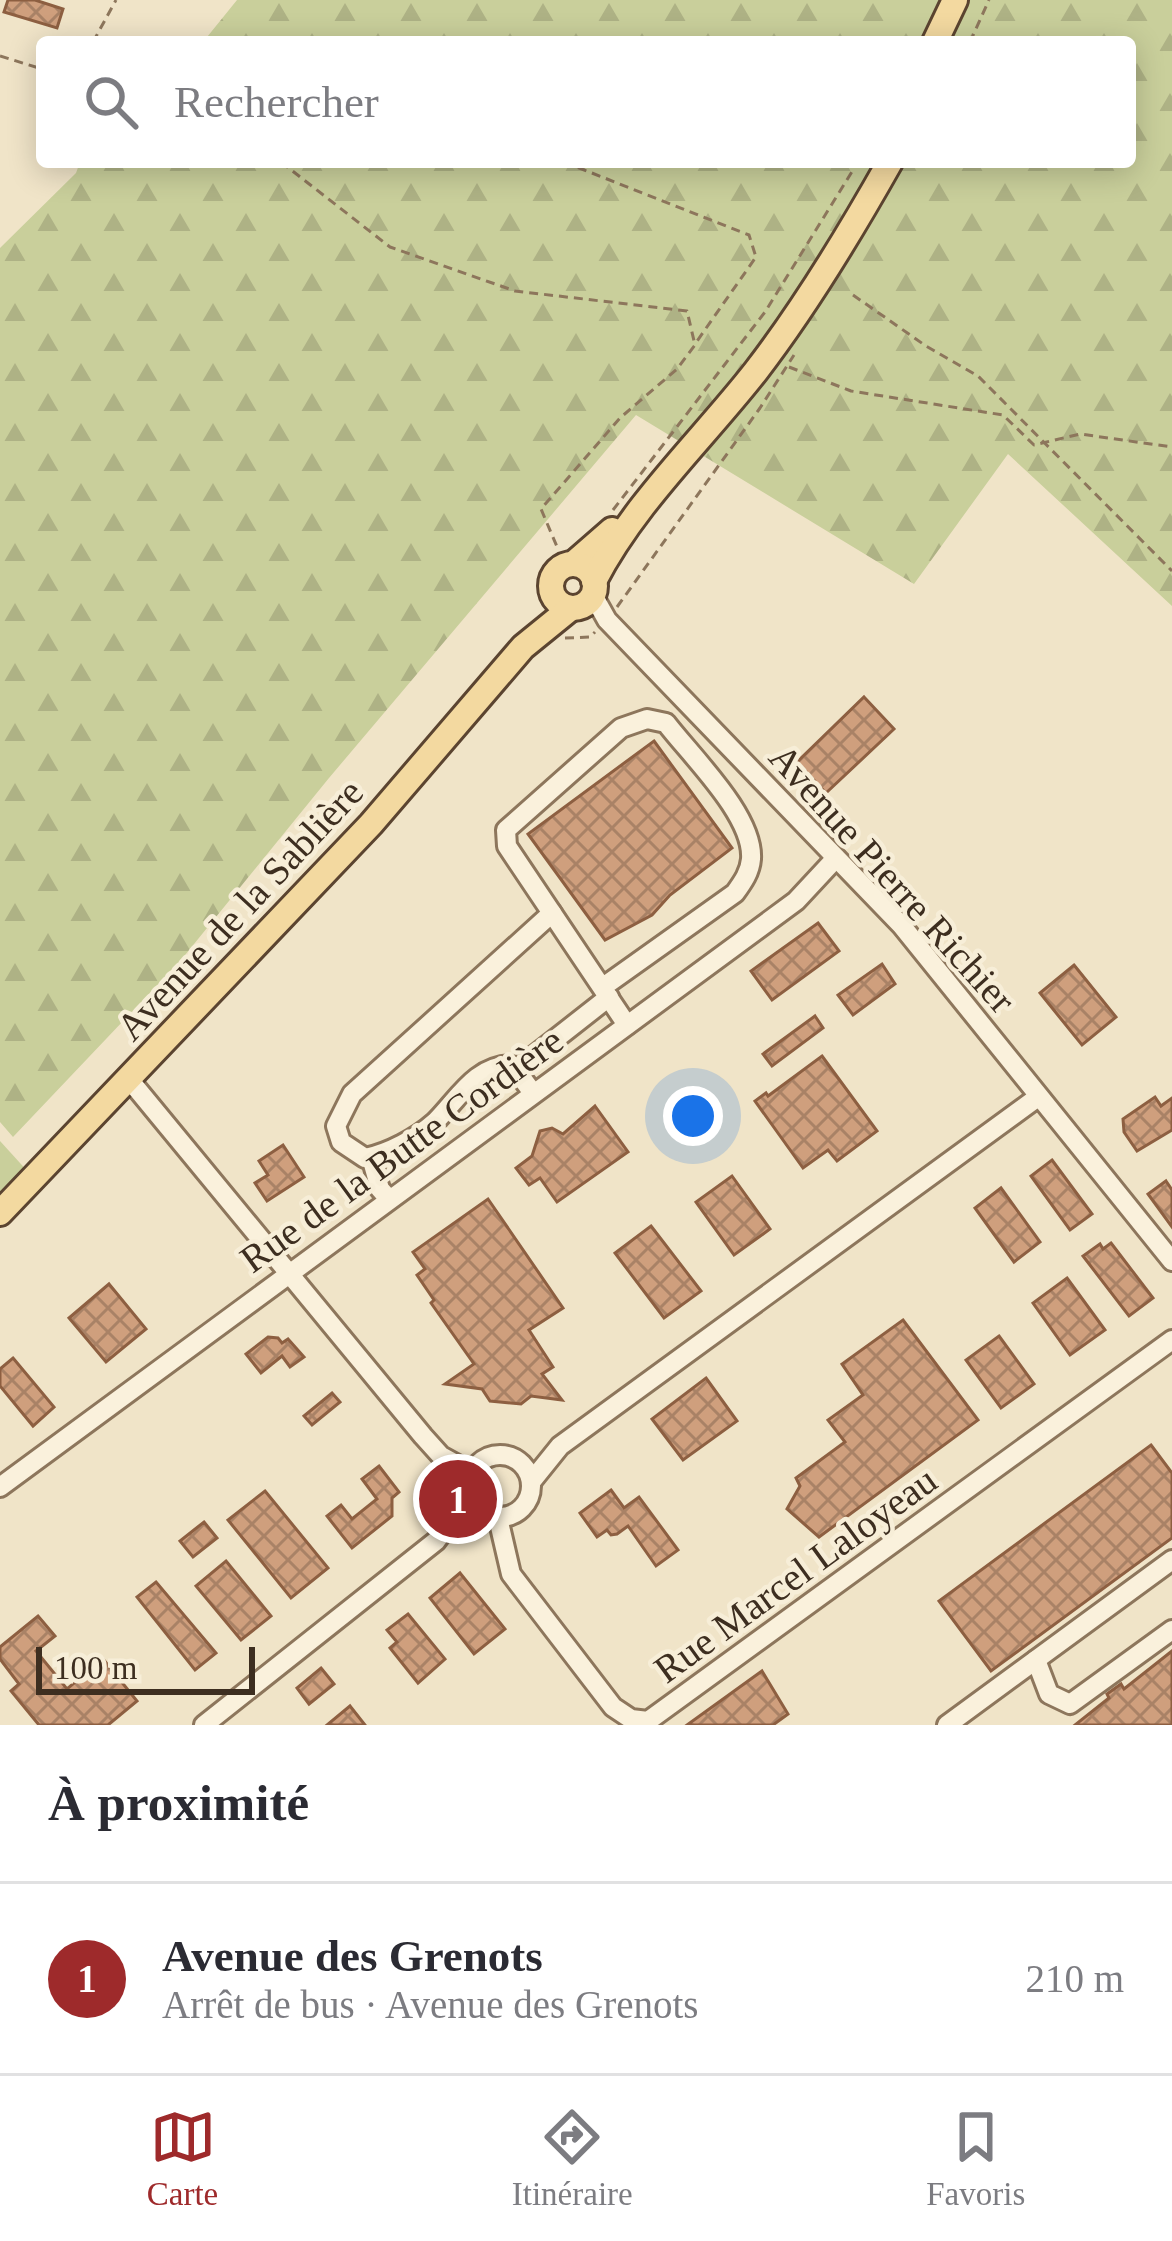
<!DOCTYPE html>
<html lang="fr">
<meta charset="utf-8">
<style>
:root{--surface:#fff;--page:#f2f2f3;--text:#2b2b33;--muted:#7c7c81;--line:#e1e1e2;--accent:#9e2a2b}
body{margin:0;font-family:"Times New Roman",serif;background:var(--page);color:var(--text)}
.scale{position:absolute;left:36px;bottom:30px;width:219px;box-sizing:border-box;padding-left:12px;border:6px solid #3d2e20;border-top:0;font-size:33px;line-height:42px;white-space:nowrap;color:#3d2e20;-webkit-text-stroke:9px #f7eed8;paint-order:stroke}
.you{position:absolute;left:693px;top:1116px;width:42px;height:42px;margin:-30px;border:9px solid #fff;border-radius:50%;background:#1a73e8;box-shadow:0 0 0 18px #1a73e833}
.badge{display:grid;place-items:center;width:78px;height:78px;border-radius:50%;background:var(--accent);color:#fff;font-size:39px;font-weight:700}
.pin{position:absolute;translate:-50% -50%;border:6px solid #fff;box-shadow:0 3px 12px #0006}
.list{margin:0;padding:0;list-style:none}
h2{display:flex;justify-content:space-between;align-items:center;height:156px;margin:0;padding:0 48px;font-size:51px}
h2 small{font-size:39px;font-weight:400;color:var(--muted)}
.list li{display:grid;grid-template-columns:78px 1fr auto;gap:36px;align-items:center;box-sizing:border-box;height:192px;padding:0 48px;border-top:3px solid var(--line)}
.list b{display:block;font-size:45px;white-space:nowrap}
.list p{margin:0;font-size:39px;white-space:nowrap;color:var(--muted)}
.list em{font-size:39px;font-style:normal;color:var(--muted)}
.icon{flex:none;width:66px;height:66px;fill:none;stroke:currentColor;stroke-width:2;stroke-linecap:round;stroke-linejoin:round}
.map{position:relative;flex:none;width:1172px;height:1725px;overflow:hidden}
.search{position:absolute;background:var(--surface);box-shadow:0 6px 30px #0003;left:36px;right:36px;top:36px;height:132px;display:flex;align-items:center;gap:30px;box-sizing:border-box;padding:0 42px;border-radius:12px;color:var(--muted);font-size:45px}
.sheet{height:348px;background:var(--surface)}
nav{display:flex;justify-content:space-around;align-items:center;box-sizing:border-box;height:168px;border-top:3px solid var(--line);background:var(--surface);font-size:33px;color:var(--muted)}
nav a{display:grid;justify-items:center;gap:6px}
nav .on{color:var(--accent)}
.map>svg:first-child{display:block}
</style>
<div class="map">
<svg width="1172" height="1725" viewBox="0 0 1172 1725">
<defs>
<pattern id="forest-firs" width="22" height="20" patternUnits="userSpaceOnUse" patternTransform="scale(3)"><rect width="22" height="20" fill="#c9cf9b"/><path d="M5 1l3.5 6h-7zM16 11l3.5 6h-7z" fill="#aeb285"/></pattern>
<pattern id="building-cross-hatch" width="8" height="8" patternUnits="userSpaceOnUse" patternTransform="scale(3)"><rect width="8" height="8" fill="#cf9f7d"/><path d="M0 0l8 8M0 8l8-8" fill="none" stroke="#a98266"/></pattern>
</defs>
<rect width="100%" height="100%" fill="#f0e4c8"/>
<path fill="#c9cf9b" d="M0,1141l30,33 -30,51z"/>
<path fill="url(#forest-firs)" d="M237,0h935v606l-164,-152 -94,130 -278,-169 -307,363 -148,182 -168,177 -13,-15v-874l76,-75 4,-11h1050v-120h-927z"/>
<g fill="url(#building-cross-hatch)" stroke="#8d5f41" stroke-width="3">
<path d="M8,0h27l28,9 -6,19 -53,-16z"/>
<path d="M864,697l30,32 -68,64 -29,-31z"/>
<path d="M654,741l78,107 -62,47 -18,20 -47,25 -77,-106z"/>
<path d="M818,923l21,28 -67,49 -21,-29z"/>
<path d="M882,964l13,20 -42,31 -15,-20z"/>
<path d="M1074,965l42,52 -34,28 -42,-52z"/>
<path d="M815,1016l8,12 -51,38 -9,-12z"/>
<path d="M822,1056l55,75 -40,30 -9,-11 -25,18 -48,-67 11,-8 2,3z"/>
<path d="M1155,1097l6,9 11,-8v32l-35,21 -13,-19 -1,-13z"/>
<path d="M595,1106l33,46 -71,50 -17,-24 -11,7 -13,-17 16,-12 8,-25 12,-3 11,6z"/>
<path d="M283,1145l21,32 -37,24 -12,-18 13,-8 -9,-14z"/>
<path d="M1052,1160l40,54 -22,16 -39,-54z"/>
<path d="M732,1176l38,53 -36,26 -38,-53z"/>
<path d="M1166,1181l6,9v37l-24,-33z"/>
<path d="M1001,1188l39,54 -26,20 -39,-54z"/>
<path d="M488,1199l75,109 -34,22 24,37 -11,7 20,26 -31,-4 -10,8 -31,-3 -8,-12 -37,-5 29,-20 -43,-61 3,-3 -17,-25 8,-6 -12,-17z"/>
<path d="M651,1226l50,65 -37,27 -49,-65z"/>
<path d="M1111,1243l42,55 -24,18 -46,-60 17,-12 3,5z"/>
<path d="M1067,1278l38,52 -35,25 -37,-52z"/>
<path d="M109,1284l37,45 -40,33 -37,-44z"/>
<path d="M903,1320l75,100 -159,117 -32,-28 13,-23 -4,-8 49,-36 -17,-22 35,-25 -21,-31z"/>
<path d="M999,1336l35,48 -33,24 -35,-48z"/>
<path d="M268,1337l10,1 4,5 6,-4 16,18 -14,10 -8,-11 -21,17 -15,-19z"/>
<path d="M13,1358l41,49 -21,19 -33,-40v-17z"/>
<path d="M706,1378l31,43 -54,39 -31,-41z"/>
<path d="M332,1393l8,9 -28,23 -8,-9z"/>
<path d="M1151,1445l21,28v65l-181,133 -52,-70z"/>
<path d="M379,1466l20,26 -7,6v18l-40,32 -25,-32 14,-11 11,14 25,-20 -15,-20z"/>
<path d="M611,1490l13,18 15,-11 39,53 -22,16 -28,-40 -11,8 -6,1 -4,-5 -10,7 -17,-24z"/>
<path d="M265,1491l63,77 -37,30 -63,-78z"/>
<path d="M204,1522l13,16 -24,19 -13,-16z"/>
<path d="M226,1561l45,55 -30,24 -45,-54z"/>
<path d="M460,1573l45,56 -31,25 -44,-56z"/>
<path d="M156,1582l60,71 -21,17 -58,-73z"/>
<path d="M408,1614l37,45 -27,24 -28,-35 7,-6 -10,-12z"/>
<path d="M38,1616l17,20 -19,15 31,38 36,-30 34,42 -29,24h-69l-28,-34 8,-7 -19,-25v-12z"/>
<path d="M1172,1651v74h-97l34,-27 -2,-4 14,-10 3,5z"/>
<path d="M321,1668l13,16 -25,20 -12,-16z"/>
<path d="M762,1671l26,43 -15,11h-86z"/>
<path d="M350,1706l15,19h-38z"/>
</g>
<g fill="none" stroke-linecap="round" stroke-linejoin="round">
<g stroke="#8d765c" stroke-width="24">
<g id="minor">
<path d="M593,595l14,25 295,306 270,335"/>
<path d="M603,987l132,-94c8,-11 15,-21 16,-34 3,-43 -59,-102 -85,-136l-19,-4 -26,9 -115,102 1,16 120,179"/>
<path d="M516,1070l93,-73"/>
<path d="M128,1078l295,358 18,20 31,17"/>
<path d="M533,1093l-21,-28c-37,1 -53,33 -77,57 -18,16 -46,31 -70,36l-24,-16 -5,-16 16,-32 200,-181"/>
<path d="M371,1157l9,32 8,9"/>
<circle cx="500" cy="1486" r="31"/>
<path d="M531,1482l29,-36 478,-349"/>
<path d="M0,1487l796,-586 40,-43"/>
<path d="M498,1518l13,56 102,133 18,12 17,2 524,-381"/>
<path d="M1036,1660l13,34 21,10 102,-74"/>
<path d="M204,1725l232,-184 34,-46"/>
<path d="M947,1725l225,-165"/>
</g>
</g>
<g stroke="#5b4430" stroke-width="30">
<g id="major">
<path d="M935,42l20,-42"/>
<path d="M573,564l39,-34"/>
<circle cx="573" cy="586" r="22"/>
<path d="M594,581c40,-78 109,-142 162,-210 50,-65 94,-138 134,-209"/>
<path d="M0,1213l371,-389 152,-177 48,-39"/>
</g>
</g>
<g stroke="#8d765c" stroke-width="3" stroke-dasharray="9 6" stroke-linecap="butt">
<path d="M93,42l23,-42"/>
<path d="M970,42l19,-42"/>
<path d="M0,56l42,13"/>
<path d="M281,162l109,85 125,44 172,20 8,34 -18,24 -57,49 -79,91 17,40"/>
<path d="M564,162l185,73 7,22 -61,87"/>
<path d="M853,295l73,51 52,30 194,195"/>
<path d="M789,367l62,24 152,24 31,30 46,-11 92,13"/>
<path d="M613,510l152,-198 93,-150"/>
<path d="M617,607l143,-199 34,-53"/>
<path d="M565,638l25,-1 5,-5"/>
</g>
<use href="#minor" stroke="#faf1dc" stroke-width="18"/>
<use href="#major" stroke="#f3d9a0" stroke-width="24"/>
</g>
<g text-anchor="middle" stroke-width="9" stroke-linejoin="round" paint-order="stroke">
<g font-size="39" fill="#3d2e20" stroke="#f7eed8">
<text transform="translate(893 878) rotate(48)" y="14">Avenue Pierre Richier</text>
<text transform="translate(239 909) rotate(-47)" y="14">Avenue de la Sablière</text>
<text transform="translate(401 1149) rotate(-36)" y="14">Rue de la Butte Cordière</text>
<text transform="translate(795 1574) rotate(-36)" y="14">Rue Marcel Laloyeau</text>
</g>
</g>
</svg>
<div class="scale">100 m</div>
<div class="you"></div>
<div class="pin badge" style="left:458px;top:1499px">1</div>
<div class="search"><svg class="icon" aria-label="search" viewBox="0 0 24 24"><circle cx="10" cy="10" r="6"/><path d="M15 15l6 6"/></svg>Rechercher</div>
</div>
<section class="sheet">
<h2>À proximité<small></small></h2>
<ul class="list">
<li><span class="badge">1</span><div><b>Avenue des Grenots</b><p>Arrêt de bus · Avenue des Grenots</p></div><em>210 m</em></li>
</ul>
</section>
<nav>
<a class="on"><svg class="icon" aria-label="map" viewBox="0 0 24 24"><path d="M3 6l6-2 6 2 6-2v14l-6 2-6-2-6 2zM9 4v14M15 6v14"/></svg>Carte</a>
<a><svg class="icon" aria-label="directions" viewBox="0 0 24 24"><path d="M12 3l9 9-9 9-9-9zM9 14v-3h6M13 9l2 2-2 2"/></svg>Itinéraire</a>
<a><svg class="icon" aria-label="saved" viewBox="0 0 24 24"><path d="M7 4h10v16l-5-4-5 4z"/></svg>Favoris</a>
</nav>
